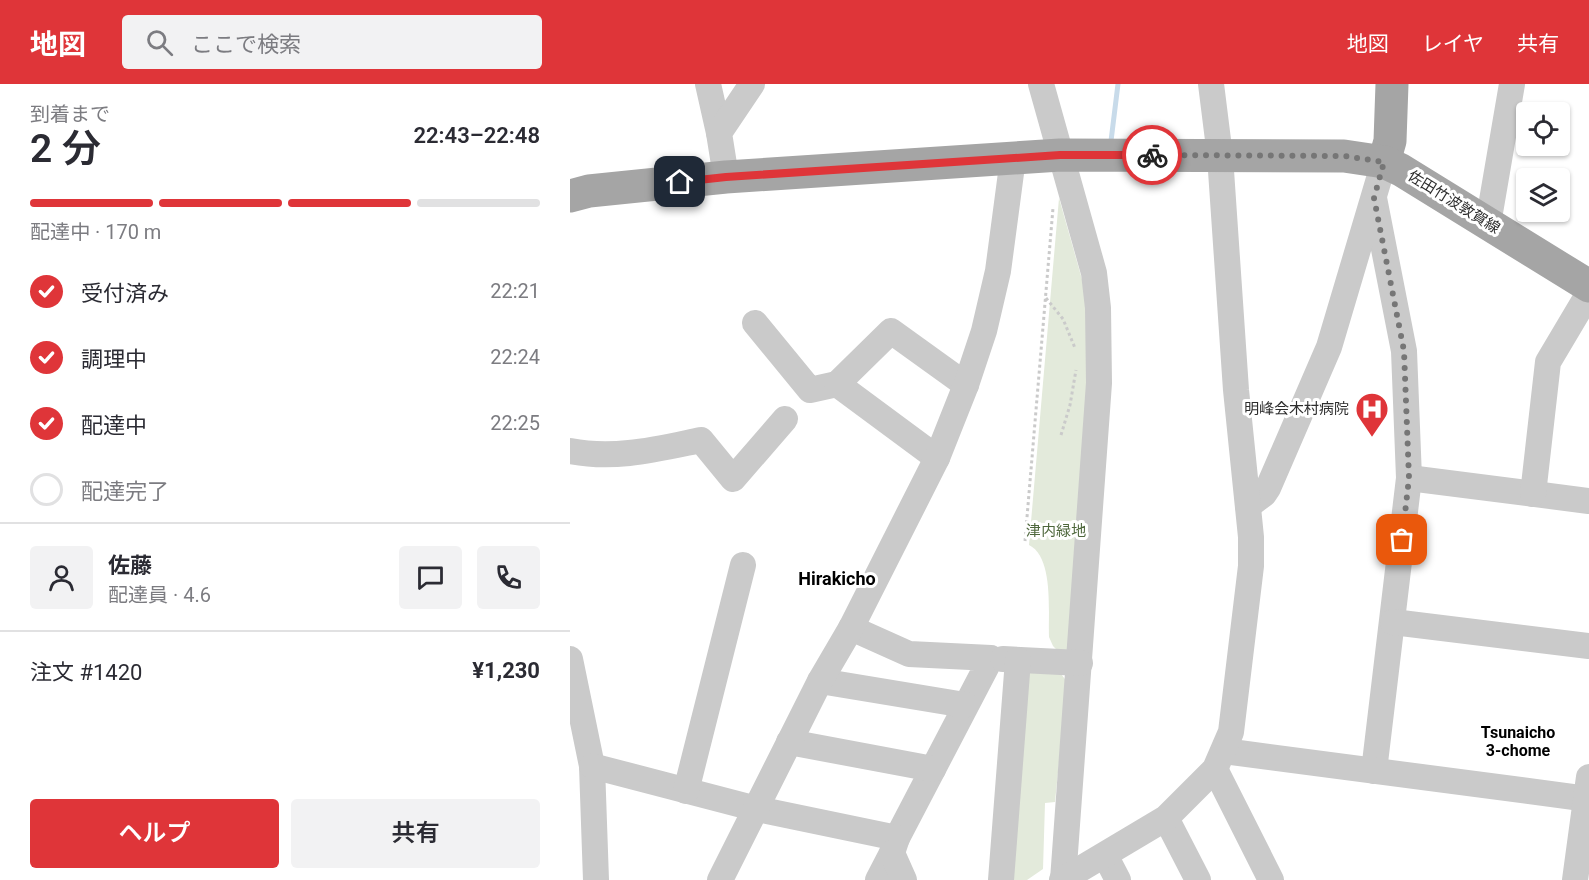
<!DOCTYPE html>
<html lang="ja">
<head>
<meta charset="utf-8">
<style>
  :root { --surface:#fff; --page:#f2f2f3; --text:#2b2b33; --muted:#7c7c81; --line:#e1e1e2; --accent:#df3539 }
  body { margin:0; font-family:Roboto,"Noto Sans JP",sans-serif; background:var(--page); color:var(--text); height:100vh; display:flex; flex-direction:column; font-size:22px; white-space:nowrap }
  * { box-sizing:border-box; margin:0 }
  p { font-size:20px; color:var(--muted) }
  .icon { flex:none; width:33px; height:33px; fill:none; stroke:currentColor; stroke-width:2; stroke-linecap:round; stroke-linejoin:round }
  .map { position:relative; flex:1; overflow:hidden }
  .panel { display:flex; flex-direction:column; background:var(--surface); width:570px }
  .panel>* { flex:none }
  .buttons { position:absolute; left:946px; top:18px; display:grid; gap:12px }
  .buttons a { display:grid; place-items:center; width:54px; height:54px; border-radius:6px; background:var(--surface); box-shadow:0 2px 4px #0004; font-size:30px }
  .pin { position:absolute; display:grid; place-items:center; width:51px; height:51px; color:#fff; margin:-26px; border-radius:12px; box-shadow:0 3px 9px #0006 }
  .courier { position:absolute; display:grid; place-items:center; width:60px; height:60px; margin:-30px; border:4px solid #df3539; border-radius:50%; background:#fff; color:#222; box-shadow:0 2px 8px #0007 }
  .head em { font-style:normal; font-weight:600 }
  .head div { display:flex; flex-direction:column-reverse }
  .head { display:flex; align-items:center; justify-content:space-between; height:102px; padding:0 30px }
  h1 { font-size:39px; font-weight:600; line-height:45px }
  .bar { display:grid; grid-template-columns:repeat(4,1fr); gap:9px 6px; align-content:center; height:72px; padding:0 30px }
  .bar i { height:8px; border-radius:4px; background:var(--line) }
  .bar .active { background:var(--accent) }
  .bar p { grid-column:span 4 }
  .line { display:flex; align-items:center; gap:15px; padding:0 30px; border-top:2px solid var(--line) }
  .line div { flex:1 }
  .round { display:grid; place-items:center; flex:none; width:63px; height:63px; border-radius:6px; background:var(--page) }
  ol { padding:0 30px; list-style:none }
  li { display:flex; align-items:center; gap:18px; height:66px }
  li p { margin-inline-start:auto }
  li .icon { padding:6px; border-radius:50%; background:var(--accent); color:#fff; stroke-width:4 }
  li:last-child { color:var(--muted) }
  li i { width:33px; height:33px; border:3px solid var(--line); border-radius:50% }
  .cta { display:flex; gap:12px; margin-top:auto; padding:12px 30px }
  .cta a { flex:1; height:69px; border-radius:6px; background:var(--accent); color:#fff; font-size:24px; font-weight:600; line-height:69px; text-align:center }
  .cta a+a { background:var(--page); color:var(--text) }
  header { display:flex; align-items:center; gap:36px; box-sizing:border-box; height:84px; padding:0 30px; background:var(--accent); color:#fff }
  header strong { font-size:28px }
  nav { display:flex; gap:33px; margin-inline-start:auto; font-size:21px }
  .search { width:420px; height:54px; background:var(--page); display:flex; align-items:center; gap:15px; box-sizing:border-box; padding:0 21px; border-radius:6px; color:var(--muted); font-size:22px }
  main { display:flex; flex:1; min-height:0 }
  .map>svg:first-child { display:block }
  .green { fill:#e3eadb }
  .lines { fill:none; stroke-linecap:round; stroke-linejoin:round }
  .stream { stroke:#c8dbea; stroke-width:5 }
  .path { stroke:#cacaca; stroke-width:3; stroke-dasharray:3 3; stroke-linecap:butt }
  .minor { stroke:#cacaca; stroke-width:26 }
  .major { stroke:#a5a5a5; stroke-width:33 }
  .done { stroke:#767676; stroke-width:6; stroke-dasharray:0 10.8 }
  .route { stroke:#df3539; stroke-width:8 }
  .labels { text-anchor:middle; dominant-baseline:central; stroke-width:6; stroke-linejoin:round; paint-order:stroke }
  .street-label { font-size:15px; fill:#2d2d2d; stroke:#fff }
  .poi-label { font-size:15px; fill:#2d2d2d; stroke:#fff; text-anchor:end }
  .park-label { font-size:15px; fill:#4e673c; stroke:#fff }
  .neighbourhood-label { font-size:16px; font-weight:bold; fill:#000; stroke:#fff }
  .quarter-label { font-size:18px; font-weight:bold; fill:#000; stroke:#fff }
</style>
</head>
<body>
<header>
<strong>地図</strong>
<div class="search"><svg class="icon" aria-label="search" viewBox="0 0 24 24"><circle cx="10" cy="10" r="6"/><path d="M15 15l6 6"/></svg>ここで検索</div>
<nav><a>地図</a><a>レイヤ</a><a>共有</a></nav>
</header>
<main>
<section class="panel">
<div class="head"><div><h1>2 分</h1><p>到着まで</p></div><em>22:43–22:48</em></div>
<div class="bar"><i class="active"></i><i class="active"></i><i class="active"></i><i></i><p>配達中 · 170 m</p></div>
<ol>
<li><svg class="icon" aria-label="check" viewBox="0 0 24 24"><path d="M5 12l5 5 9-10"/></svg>受付済み<p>22:21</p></li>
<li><svg class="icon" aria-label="check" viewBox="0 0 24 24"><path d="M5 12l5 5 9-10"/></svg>調理中<p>22:24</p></li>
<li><svg class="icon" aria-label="check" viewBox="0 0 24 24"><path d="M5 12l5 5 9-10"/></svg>配達中<p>22:25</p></li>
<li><i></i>配達完了</li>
</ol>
<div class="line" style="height:108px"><a class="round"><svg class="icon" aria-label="person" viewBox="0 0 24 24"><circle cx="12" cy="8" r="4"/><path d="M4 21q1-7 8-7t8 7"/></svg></a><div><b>佐藤</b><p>配達員 · 4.6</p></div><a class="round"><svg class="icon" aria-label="chat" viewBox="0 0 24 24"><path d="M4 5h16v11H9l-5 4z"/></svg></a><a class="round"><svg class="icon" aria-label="phone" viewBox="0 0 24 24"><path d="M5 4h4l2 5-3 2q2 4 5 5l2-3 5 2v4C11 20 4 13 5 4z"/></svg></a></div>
<div class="line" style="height:78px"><div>注文 #1420</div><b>¥1,230</b></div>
<div class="cta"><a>ヘルプ</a><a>共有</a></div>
</section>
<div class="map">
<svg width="1019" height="796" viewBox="0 0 1019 796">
  <rect width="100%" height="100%" fill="#fff"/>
  <g class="green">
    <path d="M489,114L515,206L519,292L503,567L492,571L483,562L479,553C478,529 484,473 459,461Z"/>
    <path d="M461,586L489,587L497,598L485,718L475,719L473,785L457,796H437L451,593Z"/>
  </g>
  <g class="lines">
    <path class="stream" d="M541,57L548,0"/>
    <g class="path">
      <path d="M476,214L493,235L505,264"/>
      <path d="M491,351L500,321L506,286"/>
      <path d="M455,457L483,124"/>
    </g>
    <g class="minor">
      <path d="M138,0L149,49"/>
      <path d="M471,0L524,189L528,224L529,299L493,796"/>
      <path d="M156,93L149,49L182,0"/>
      <path d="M804,114L834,267L839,394L804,687"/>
      <path d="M918,140L942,0"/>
      <path d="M185,239L240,306L267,300"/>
      <path d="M0,367C45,376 87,365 131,356L163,395L215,335"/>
      <path d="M367,374L267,300L321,247L396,301"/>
      <path d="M839,394L1019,417"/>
      <path d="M963,410L978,278L1019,209"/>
      <path d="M678,422L694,410L698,404L759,263L814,78"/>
      <path d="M823,538L1019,562"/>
      <path d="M281,544L339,570L421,574L327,754L322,769L308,796"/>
      <path d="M0,575L22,682L26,796"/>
      <path d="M433,575L510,579"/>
      <path d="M250,597L395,621"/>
      <path d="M219,658L363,685"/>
      <path d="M654,667L1019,715"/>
      <path d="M22,682L187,725L327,754"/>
      <path d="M645,685L701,796"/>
      <path d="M116,707L173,481"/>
      <path d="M596,734L628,796"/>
      <path d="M322,769L334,796"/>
      <path d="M535,771L548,796"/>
      <path d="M150,796L250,597L281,544L367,374L396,301L414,247L428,187L443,74"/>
      <path d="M431,796L448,576"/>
      <path d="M492,796L596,734L645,685L661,648L681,482V453L666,306L650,72L641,0"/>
      <path d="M1005,796L1019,693"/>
    </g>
    <g class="major">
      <path d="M814,78L820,57L822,0"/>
      <path d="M0,112L19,107L156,93L490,71L774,72L814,78L831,86L1019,202"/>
    </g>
  </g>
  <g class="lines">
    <path class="done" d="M582,71L774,72L814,78L804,114L834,267L839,394L832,456"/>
    <path class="route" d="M110,98L156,93L490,71H582"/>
  </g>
  <defs>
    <g id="hospital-pin" transform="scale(1.725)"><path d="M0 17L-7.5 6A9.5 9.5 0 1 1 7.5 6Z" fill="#df3539" stroke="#fff"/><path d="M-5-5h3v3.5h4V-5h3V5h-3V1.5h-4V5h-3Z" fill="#fff"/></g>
  </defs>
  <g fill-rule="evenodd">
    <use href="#hospital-pin" x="802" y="325"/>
  </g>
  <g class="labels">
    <g class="street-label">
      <text transform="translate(884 118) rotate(32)">佐田竹波敦賀線</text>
    </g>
    <g class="poi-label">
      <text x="779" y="325">明峰会木村病院</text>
    </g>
    <g class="park-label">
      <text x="486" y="447">津内緑地</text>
    </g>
    <g class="neighbourhood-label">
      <text x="948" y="648">Tsunaicho<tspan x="948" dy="18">3-chome</tspan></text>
    </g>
    <g class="quarter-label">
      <text x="267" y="494">Hirakicho</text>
    </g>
  </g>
</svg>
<div class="buttons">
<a><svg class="icon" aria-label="locate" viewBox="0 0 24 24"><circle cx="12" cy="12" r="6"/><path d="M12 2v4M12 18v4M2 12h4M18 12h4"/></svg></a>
<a><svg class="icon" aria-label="layers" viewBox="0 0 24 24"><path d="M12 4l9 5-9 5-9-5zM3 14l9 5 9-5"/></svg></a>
</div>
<div class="pin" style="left:832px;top:456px;background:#ea580c"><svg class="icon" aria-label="bag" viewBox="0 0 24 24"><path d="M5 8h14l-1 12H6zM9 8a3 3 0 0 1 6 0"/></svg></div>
<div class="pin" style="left:110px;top:98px;background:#1f2937"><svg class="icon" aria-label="home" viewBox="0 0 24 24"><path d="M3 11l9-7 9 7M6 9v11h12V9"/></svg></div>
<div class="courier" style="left:582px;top:71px"><svg class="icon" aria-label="bike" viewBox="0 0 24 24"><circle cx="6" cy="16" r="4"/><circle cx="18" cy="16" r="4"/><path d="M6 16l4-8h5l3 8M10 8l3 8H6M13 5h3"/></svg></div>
</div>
</main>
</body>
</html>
